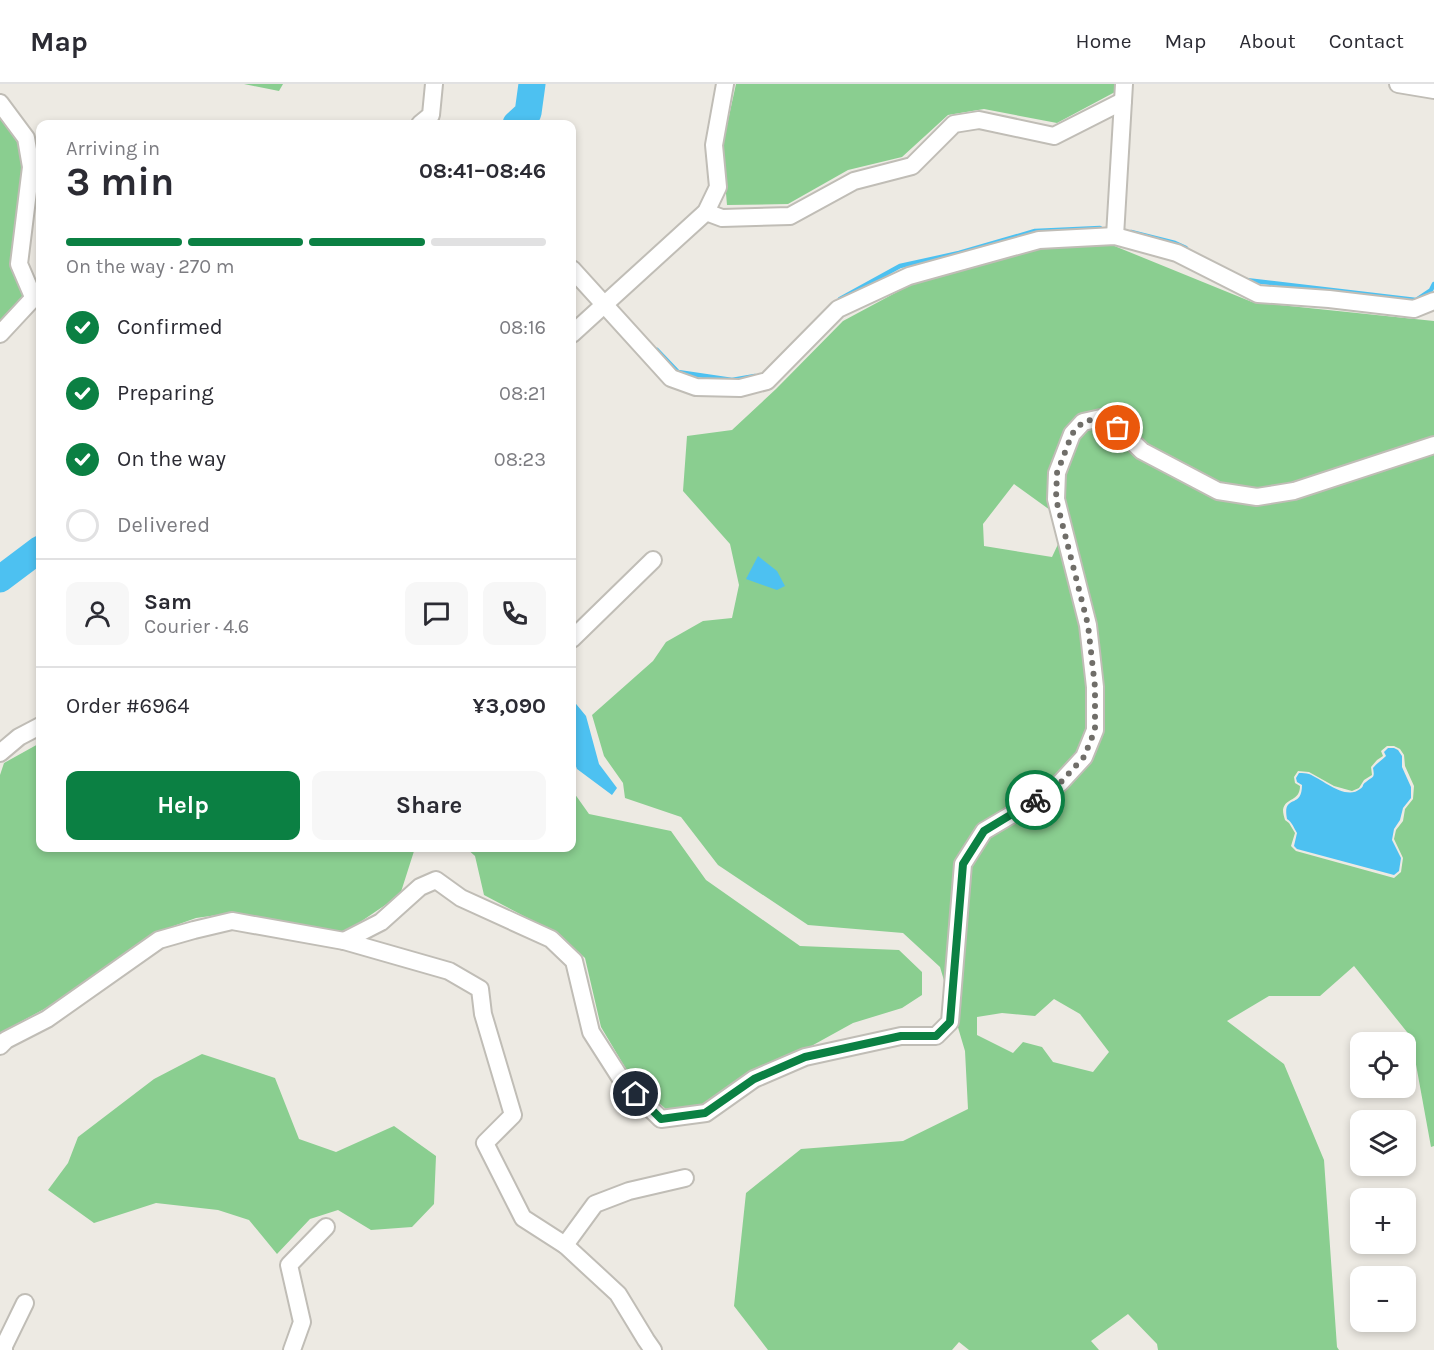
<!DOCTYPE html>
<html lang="en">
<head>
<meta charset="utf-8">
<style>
  :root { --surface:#fff; --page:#f7f7f7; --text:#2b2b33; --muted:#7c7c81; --line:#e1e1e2; --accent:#0b8043 }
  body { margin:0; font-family:Karla,sans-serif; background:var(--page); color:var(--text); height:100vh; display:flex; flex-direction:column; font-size:22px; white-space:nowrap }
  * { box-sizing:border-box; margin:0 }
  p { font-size:20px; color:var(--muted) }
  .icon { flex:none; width:33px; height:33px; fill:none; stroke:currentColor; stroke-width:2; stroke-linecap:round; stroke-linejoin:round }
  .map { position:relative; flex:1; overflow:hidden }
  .details { position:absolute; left:36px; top:36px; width:540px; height:732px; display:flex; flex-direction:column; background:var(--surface); border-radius:12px; box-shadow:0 3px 9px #0003 }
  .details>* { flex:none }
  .buttons { position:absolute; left:1350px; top:948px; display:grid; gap:12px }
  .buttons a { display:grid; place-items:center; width:66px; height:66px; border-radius:12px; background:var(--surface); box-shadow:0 3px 9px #0003; font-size:30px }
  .pin { position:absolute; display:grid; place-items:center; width:51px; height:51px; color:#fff; margin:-26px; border:3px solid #fff; border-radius:50%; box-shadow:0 2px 6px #0007 }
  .courier { position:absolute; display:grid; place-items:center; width:60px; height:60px; margin:-30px; border:4px solid #0b8043; border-radius:50%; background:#fff; color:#222; box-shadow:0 2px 8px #0007 }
  .headline em { font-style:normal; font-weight:700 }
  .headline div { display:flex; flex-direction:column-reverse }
  .headline { display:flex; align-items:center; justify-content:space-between; height:102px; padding:0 30px }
  h1 { font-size:39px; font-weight:700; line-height:45px }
  .bar { display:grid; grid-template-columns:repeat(4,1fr); gap:9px 6px; align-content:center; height:72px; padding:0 30px }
  .bar i { height:8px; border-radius:4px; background:var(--line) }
  .bar .on { background:var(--accent) }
  .bar p { grid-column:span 4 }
  .line { display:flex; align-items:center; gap:15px; padding:0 30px; border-top:2px solid var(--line) }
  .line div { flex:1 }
  .round { display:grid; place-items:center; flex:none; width:63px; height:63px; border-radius:12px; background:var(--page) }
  ol { padding:0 30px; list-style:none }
  li { display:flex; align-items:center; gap:18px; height:66px }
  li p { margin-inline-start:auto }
  li .icon { padding:6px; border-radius:50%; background:var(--accent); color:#fff; stroke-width:4 }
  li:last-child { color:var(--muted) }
  li i { width:33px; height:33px; border:3px solid var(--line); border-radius:50% }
  .action { display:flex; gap:12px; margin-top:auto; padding:12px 30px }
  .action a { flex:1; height:69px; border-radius:12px; background:var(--accent); color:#fff; font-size:24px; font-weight:700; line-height:69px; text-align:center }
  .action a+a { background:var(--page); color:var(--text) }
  header { display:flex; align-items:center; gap:36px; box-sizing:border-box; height:84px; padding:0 30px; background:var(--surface); border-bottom:2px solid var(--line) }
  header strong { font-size:28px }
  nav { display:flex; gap:33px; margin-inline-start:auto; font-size:21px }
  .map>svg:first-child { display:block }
  .green { fill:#8ace90; fill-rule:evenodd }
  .water { fill:#4dc1f1 }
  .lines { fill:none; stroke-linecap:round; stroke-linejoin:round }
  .stream { stroke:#4dc1f1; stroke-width:4.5 }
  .river { stroke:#4dc1f1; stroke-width:27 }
  .street-casing { stroke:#c0bdb6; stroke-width:20 }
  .street { stroke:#fff; stroke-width:16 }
  .done { stroke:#706e69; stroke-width:6; stroke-dasharray:0 10.8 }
  .route { stroke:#0b8043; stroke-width:8 }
</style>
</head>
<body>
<header>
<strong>Map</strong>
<nav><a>Home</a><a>Map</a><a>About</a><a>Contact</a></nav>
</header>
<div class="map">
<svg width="1434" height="1266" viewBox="0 0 1434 1266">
  <rect width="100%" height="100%" fill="#edeae3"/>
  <g class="green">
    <path d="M244,0H283L279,7Z"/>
    <path d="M736,0H1115V8L1057,39L984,25L948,31L902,73L848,86L788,120L727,121L722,64Z"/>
    <path d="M0,33L19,61L22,84L10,183L24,213L0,238Z"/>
    <path d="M1112,161L1252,218L1434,237V1062L1431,1063L1411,953L1354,882L1320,912H1269L1227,937L1284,980L1324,1076L1337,1263L1339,1266H1158L1157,1260L1128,1230L1091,1257L1099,1266H969L959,1258L952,1266H768L734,1222L746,1109L801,1065L903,1057L968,1025L965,967L940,883L903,849L808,841L718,781L681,733L625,714L623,699L604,672L592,631L653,577L666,558L703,537L732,534L739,501L730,460L683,407L687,352L732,346L776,305L843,237L910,201L1039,165ZM1014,400L1068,439L1052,473L984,462L983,440ZM1387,662H1394L1400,665L1404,671L1405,682L1414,702L1413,715L1405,725L1403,737L1396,746L1394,755L1403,774L1401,788L1394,794L1296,767L1291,762L1295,749L1289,739L1285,736C1284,733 1283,729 1283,726C1285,713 1300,718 1300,702L1295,699L1294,693L1298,687L1309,688L1334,702L1352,707L1359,704L1364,696L1372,691L1371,683L1377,676L1383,672L1381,667ZM1054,915L1080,930L1109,968L1093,988L1053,978L1042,963L1023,958L1013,969L977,951V933L1002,929L1035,932Z"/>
    <path d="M40,659V764H415L400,811L344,849L232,829L196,834L154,849L48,923L0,949V691L4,679Z"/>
    <path d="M572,706L589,730L671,747L706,796L800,862L899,866L922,888V911L902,924L853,939L703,1022L668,1027L632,995L601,943L585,874L558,850L484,811L475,772L466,764H572Z"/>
    <path d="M202,970L275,994L299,1055L336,1068L394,1042L436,1072L434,1120L412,1143L371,1146L338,1126L310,1135L277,1170L249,1136L218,1126L156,1119L94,1139L48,1106L68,1079L78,1053L154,995Z"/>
  </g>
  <g class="water">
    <path d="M758,472L777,487L785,502L777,506L746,495Z"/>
    <path d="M572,615L586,632L599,680L617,704L612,711L577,685L572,672Z"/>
    <path d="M1388,664H1394L1398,666L1402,672V683L1411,703V714L1403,724L1400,736L1394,745L1392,756L1401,774L1399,787L1394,791L1297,765L1294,762L1297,749C1294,744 1292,738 1287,735C1282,709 1302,726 1302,701L1297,698L1296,694L1299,689C1303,689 1306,689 1309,690C1322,695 1346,717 1360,705C1365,702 1361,701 1366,698C1373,692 1375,695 1373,684C1377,679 1382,676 1386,672L1384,668Z"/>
  </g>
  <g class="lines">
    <g class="stream">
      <path d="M1131,148L1175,159L1186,164"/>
      <path d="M1246,196L1416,216L1431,206L1434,200"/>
      <path d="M840,215L900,182L959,169L1035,147L1100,144"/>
      <path d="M657,266L678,288L732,296L755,292"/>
    </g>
    <g class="river">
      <path d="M516,40L528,29L532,0"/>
      <path d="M0,495L40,465"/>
    </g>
    <g class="street-casing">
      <g id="street">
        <path d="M1398,0L1434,6"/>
        <path d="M0,19L26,54L31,83L19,180L34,215"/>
        <path d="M420,40L431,31L434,0"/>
        <path d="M706,128L722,134L790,132L854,97L912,82L954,40L979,36L1054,52L1123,17"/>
        <path d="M1115,152L1124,0"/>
        <path d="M572,185L671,294L696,303L740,304L767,297L838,225L909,192L1039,156L1115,152L1177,169L1258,210L1329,215L1414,225L1434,217"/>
        <path d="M0,250L40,207"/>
        <path d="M572,250L706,128L718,103L714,61L725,0"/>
        <path d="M572,555L653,476"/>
        <path d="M0,669L19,653L40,642"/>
        <path d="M344,857L381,838L420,803L436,796L461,814L551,855L574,877L591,948L623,998L661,1035L706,1029L754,995L805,973L901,952H936L950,938L963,780L984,747L1018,727L1060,699L1084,673L1095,646V603L1088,541L1056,415L1057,389L1072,350L1083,338L1101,334L1118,344L1142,367L1218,407L1257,413L1294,407L1434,361"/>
        <path d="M0,962L6,956L47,935L159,856L194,846L232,837L344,857L449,887L480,905L483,930L513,1031L485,1059L523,1134L565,1161L618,1210L646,1256L653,1266"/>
        <path d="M565,1161L595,1120L629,1107L685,1094"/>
        <path d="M4,1266V1262L25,1219"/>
        <path d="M292,1266L302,1238L289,1181L326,1143"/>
      </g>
    </g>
    <use href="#street" class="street"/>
  </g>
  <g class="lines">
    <path class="done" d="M1035,716L1060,699L1084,673L1095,646V603L1088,541L1056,415L1057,389L1072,350L1083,338L1101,333L1118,344"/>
    <path class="route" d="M636,1010L661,1035L705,1029L754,995L805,973L901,952H936L950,938L963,780L984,747L1035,716"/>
  </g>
</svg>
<div class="buttons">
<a><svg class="icon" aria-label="locate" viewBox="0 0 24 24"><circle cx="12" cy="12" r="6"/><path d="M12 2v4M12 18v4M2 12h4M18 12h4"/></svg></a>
<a><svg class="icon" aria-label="layers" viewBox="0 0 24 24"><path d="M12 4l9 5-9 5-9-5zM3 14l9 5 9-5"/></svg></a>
<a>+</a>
<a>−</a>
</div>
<div class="pin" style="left:1118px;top:344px;background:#ea580c"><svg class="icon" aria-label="bag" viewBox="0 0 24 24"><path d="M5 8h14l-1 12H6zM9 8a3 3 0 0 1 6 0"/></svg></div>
<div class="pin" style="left:636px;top:1010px;background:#1f2937"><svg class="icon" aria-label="home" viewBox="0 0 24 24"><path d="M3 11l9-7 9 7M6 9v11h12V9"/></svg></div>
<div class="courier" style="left:1035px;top:716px"><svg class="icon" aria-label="bike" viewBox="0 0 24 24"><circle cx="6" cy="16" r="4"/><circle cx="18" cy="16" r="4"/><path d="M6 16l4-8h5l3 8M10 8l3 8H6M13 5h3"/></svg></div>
<section class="details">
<div class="headline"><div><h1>3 min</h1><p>Arriving in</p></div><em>08:41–08:46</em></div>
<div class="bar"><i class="on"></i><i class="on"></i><i class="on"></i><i></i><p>On the way · 270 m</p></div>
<ol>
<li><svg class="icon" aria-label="check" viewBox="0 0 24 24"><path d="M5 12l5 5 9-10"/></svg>Confirmed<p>08:16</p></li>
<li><svg class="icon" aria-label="check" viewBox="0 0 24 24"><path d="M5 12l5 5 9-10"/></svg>Preparing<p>08:21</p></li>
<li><svg class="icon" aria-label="check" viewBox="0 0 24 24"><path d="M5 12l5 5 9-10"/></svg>On the way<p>08:23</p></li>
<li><i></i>Delivered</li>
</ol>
<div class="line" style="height:108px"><a class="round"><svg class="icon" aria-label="person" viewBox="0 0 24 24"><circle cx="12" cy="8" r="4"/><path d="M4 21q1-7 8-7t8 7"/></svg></a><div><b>Sam</b><p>Courier · 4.6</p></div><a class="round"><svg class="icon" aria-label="chat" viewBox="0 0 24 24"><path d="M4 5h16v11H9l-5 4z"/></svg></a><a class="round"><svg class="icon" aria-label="phone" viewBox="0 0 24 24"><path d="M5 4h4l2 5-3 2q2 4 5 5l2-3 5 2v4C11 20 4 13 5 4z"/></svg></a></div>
<div class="line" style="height:78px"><div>Order #6964</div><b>¥3,090</b></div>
<div class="action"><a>Help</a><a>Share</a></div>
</section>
</div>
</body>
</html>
